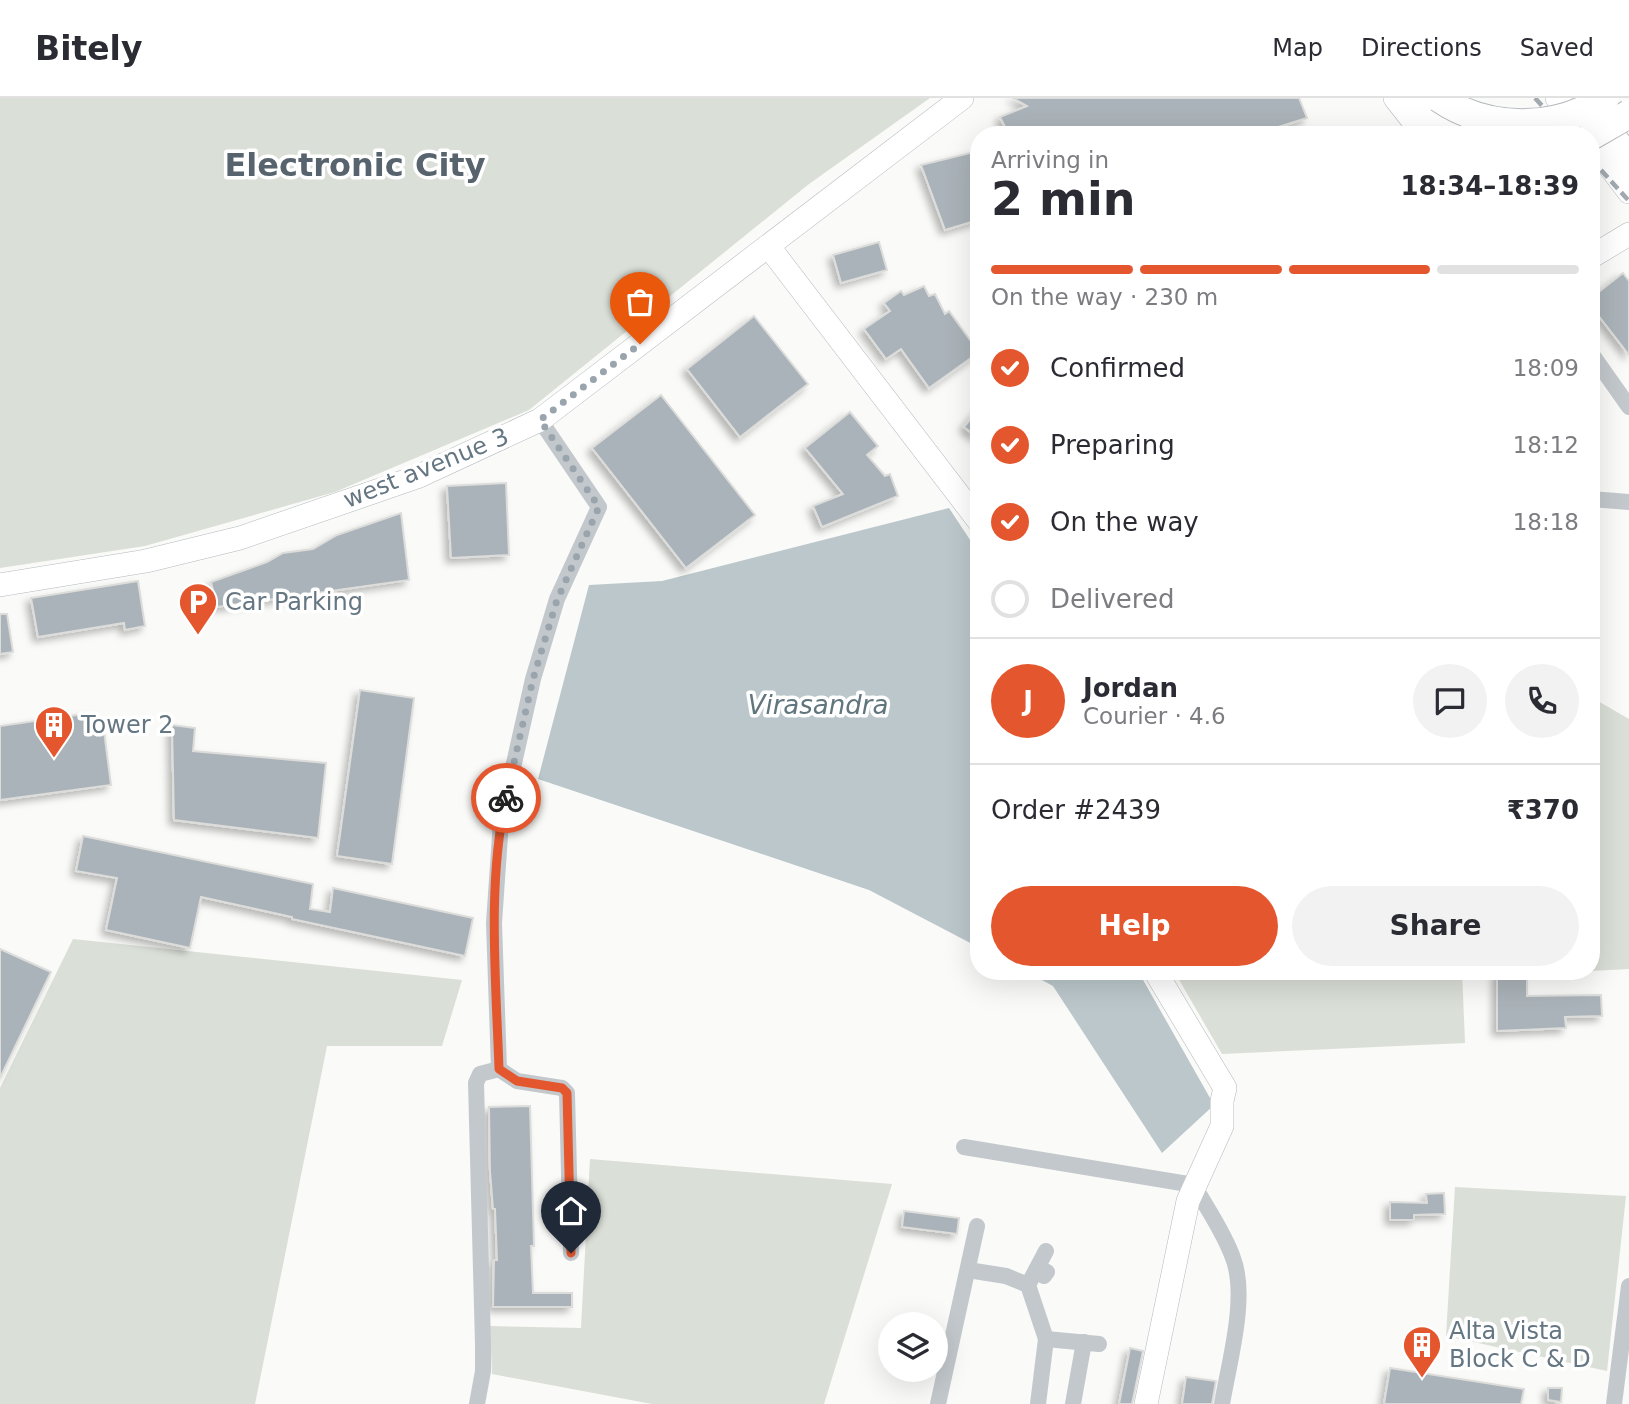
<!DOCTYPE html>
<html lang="en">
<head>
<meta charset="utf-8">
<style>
  :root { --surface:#fff; --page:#f2f2f3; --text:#2b2b33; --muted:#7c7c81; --line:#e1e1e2; --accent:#e4572e }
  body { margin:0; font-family:"DejaVu Sans",sans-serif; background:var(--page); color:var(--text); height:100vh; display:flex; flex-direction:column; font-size:26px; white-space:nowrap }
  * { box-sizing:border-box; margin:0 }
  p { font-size:23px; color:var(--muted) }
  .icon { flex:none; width:38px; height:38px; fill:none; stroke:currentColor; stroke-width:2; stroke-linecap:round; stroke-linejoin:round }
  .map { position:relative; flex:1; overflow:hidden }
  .drawer { position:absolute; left:970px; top:28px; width:630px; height:854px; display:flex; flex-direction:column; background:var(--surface); border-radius:28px; box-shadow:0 7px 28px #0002 }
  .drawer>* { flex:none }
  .fabs { position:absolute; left:878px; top:1214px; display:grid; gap:14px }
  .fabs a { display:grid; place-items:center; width:70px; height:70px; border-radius:50%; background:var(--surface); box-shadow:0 7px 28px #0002; font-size:35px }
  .pin { position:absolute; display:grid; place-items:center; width:60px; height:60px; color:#fff; margin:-72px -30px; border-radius:50% 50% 50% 0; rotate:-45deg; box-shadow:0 0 7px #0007 }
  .pin .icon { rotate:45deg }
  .courier { position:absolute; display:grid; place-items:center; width:70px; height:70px; margin:-35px; border:5px solid #e4572e; border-radius:50%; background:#fff; color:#222; box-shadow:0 2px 9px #0007 }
  .summary em { font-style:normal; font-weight:800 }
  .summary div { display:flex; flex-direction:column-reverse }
  .summary { display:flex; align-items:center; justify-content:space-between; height:119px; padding:0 21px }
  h1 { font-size:46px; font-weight:800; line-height:52px }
  .bar { display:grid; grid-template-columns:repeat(4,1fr); gap:10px 7px; align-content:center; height:84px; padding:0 21px }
  .bar i { height:9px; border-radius:5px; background:var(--line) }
  .bar .active { background:var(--accent) }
  .bar p { grid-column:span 4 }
  .line { display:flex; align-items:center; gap:18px; padding:0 21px; border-top:2px solid var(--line) }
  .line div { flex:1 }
  .round { display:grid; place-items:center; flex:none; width:74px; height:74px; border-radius:37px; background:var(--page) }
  ol { padding:0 21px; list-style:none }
  li { display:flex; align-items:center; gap:21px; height:77px }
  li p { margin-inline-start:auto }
  li .icon { padding:7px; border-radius:50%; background:var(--accent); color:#fff; stroke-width:4 }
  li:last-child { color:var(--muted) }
  li i { width:38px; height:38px; border:4px solid var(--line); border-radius:50% }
  .cta { display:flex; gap:14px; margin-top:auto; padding:14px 21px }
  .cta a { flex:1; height:80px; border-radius:42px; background:var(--accent); color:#fff; font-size:28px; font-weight:800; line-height:80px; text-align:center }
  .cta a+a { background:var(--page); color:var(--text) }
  header { display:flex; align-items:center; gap:42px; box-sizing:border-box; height:98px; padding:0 35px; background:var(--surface); border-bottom:2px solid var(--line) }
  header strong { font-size:33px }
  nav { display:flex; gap:38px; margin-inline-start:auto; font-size:24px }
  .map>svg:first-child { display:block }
  .green { fill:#dadfd7 }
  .water { fill:#bbc7cb }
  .building { fill:#aab3b9; stroke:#dcdcda; stroke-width:2; filter:url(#shadow) }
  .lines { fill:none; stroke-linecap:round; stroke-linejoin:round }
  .secondary-casing { stroke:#b3babf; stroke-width:24 }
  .highway-casing { stroke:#b4b9bd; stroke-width:30 }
  .street { stroke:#c3c8cc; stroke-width:16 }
  .secondary { stroke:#fff; stroke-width:23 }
  .highway { stroke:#fff; stroke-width:28 }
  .rail { stroke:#a2aab0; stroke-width:4.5; stroke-dasharray:10 5; stroke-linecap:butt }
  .highway-bridge-casing { stroke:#b4b9bd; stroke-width:30; stroke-linecap:butt }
  .highway-bridge { stroke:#fff; stroke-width:28 }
  .done { stroke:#99a4ac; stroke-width:7; stroke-dasharray:0 12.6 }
  .route { stroke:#e4572e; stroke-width:9 }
  .labels { text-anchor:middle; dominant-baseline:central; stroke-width:7; stroke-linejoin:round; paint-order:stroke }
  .street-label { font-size:24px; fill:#657683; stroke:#fff }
  .poi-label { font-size:24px; fill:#657683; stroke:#fff; text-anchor:start }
  .water-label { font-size:26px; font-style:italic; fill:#60757c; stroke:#fff }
  .district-label { font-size:32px; font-weight:bold; fill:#57646e; stroke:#fff }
</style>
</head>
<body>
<header>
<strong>Bitely</strong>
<nav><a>Map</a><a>Directions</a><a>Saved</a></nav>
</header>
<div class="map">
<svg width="1629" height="1306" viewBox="0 0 1629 1306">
  <defs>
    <filter id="shadow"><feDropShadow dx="-4.5" dy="4.5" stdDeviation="3.5" flood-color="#0004"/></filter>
  </defs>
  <rect width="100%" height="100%" fill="#fafaf8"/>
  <g class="green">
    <path d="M0,0H930L809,86L529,312L335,394L145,448L0,470Z"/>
    <path d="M1591,599L1629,621V871L1591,873Z"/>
    <path d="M73,841L462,882L442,948H327L255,1306H0V990Z"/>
    <path d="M1174,873H1462L1465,945L1222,956Z"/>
    <path d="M590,1061L892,1086L824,1306H652L492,1276L490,1228L581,1230Z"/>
    <path d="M1455,1089L1626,1098L1607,1273L1446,1238Z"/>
  </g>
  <g class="water">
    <path d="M949,410L978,454V849L869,792L538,681L589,487L662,483Z"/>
    <path d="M1025,873H1138L1214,1007L1162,1055L1053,888Z"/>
  </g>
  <g class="building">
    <path d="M1013,0H1299L1307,20L1253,37H1009L1000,19L1027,8Z"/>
    <path d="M978,53V122L945,132L921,67Z"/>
    <path d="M879,144L887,172L841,185L833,157Z"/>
    <path d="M1623,175L1629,183V257L1591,208V200Z"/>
    <path d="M924,188L929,198L935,196L945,216L949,213L978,253V255L929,290L901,251L886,261L864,231L890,213L884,205L901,193L904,197Z"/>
    <path d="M754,218L808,286L740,339L687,271Z"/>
    <path d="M661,297L755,417L686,470L592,350Z"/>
    <path d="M978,312V340L964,329Z"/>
    <path d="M850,314L878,348L867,357L885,378L890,376L898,398L822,429L813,408L843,396L805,350Z"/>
    <path d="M506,385L509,457L451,460L447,388Z"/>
    <path d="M401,415L409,482L217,509L211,484L267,464L283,455L313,451L337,437Z"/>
    <path d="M138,483L145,528L125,532L124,525L38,539L31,500Z"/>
    <path d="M0,516H7L13,554L0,556Z"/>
    <path d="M360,592L414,600L392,766L337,758Z"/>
    <path d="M91,615L94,635L104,633L111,687L0,702V628Z"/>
    <path d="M172,627L195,630L193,653L326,665L318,740L174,722Z"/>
    <path d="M83,738L313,786L310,811L330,814L333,790L473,820L465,858L292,821V819L201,799L190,850L106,832L117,780L76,773Z"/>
    <path d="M0,851L51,874L0,980Z"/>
    <path d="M1497,873H1527V898L1601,897L1602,918L1565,919L1566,930L1497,933Z"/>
    <path d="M530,1008L534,1148H531L533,1195H572V1209H493L494,1162H497L495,1111H493L490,1073L489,1009Z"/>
    <path d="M1444,1095L1445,1116L1414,1117V1122H1390V1104L1427,1105L1426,1096Z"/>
    <path d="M904,1113L959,1120L957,1136L902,1129Z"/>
    <path d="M1130,1250L1143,1253L1132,1306H1119Z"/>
    <path d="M1390,1270L1524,1291L1521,1306H1384Z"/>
    <path d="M1186,1279L1216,1283L1212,1306H1182Z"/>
    <path d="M1548,1290H1562L1561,1304L1548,1302Z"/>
  </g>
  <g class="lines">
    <g class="secondary-casing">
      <g id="secondary">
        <path d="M1395,0L1424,37"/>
        <path d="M1557,0L1579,29"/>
        <path d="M1591,44L1629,94"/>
        <path d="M769,149L978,422"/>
        <path d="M1591,159L1629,136"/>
        <path d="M0,487L146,463L240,440L417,379L540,322L962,0"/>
        <path d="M1146,1306L1188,1103L1222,1028V1003L1225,990L1155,873"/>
      </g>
    </g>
    <g class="highway-casing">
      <g id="highway">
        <path d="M1418,0L1449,26L1472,37"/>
        <path d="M1591,11L1629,62"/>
      </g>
    </g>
    <g class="street">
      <path d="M1591,255L1629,309"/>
      <path d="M1591,401L1629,404"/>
      <path d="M499,971L494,825L501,723L533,581L557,501L599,409L540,322"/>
      <path d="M499,971L517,983L562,990L567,995L571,1155"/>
      <path d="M964,1049L1194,1087C1207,1111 1224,1134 1233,1160C1248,1199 1229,1264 1222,1306"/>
      <path d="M968,1172L1006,1178L1028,1187L1046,1241L1038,1306"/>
      <path d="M1042,1172L1047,1174L1044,1178L1041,1176Z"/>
      <path d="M1028,1187L1046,1153"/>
      <path d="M1046,1241L1099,1246"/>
      <path d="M477,1306L483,1273V1246L476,985L480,976L499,971"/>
      <path d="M938,1306L977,1128"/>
      <path d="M1073,1306L1084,1244"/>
      <path d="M1614,1306L1629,1188"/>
    </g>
    <use href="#secondary" class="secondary"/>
    <use href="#highway" class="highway"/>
    <g class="rail">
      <path d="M1535,0L1569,37"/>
      <path d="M1591,61L1629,103"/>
    </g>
    <g class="highway-bridge-casing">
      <g id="highway-bridge">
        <path d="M1439,0C1487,33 1556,34 1605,0"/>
        <path d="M1591,38L1629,16"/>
      </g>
    </g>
    <use href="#highway-bridge" class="highway-bridge"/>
  </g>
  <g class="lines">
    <path class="done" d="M506,700L533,581L557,502L599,409L540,322L640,246"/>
    <path class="route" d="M506,700C487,786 496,882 499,971L517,983L562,990L567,995L571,1155"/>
  </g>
  <defs>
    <g id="parking-pin" transform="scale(2.0125)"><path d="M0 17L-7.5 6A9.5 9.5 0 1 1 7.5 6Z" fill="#e4572e" stroke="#fff"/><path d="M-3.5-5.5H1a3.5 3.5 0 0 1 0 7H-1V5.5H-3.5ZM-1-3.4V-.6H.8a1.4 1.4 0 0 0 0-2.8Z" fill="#fff"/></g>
    <g id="building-pin" transform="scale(2.0125)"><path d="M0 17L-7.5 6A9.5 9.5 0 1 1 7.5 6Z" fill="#e4572e" stroke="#fff"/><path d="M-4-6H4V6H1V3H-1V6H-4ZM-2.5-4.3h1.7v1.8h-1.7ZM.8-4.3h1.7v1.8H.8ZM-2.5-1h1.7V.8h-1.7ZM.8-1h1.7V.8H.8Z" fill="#fff"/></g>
  </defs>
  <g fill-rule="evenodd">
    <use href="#parking-pin" x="198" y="504"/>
    <use href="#building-pin" x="54" y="627"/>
    <use href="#building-pin" x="1422" y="1247"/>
  </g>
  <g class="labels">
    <g class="street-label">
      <text transform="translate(426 370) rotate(-22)">west avenue 3</text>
    </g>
    <g class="poi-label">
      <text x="225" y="504">Car Parking</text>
      <text x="81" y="627">Tower 2</text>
      <text x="1449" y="1233">Alta Vista<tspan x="1449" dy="28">Block C &amp; D</tspan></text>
    </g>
    <g class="water-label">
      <text x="818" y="607">Virasandra</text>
    </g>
    <g class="district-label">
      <text x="355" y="67">Electronic City</text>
    </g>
  </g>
</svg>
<div class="fabs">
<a><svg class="icon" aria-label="layers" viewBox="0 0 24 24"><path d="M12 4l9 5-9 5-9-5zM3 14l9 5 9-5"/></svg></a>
</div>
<div class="pin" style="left:640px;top:246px;background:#ea580c"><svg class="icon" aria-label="bag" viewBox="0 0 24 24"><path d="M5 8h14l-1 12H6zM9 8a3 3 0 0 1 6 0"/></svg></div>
<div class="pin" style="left:571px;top:1155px;background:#1f2937"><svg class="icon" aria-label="home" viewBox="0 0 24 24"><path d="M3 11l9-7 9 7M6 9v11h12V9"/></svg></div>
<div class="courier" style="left:506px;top:700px"><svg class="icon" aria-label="bike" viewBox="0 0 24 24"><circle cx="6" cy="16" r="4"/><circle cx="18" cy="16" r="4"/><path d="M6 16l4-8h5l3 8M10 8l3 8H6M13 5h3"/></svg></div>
<section class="drawer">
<div class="summary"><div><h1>2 min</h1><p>Arriving in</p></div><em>18:34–18:39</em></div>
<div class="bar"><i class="active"></i><i class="active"></i><i class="active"></i><i></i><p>On the way · 230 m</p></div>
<ol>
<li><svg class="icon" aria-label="check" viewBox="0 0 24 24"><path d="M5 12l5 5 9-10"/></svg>Confirmed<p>18:09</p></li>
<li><svg class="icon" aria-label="check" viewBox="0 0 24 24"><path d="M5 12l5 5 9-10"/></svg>Preparing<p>18:12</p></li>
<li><svg class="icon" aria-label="check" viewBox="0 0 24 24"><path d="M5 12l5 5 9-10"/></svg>On the way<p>18:18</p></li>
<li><i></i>Delivered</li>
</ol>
<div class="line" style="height:126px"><b class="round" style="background:var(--accent);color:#fff">J</b><div><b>Jordan</b><p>Courier · 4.6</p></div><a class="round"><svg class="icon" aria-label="chat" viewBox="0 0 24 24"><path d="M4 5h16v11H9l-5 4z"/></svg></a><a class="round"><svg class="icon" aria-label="phone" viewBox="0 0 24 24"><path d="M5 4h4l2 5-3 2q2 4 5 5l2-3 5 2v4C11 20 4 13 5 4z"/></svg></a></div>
<div class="line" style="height:91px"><div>Order #2439</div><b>₹370</b></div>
<div class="cta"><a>Help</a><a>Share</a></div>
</section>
</div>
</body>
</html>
